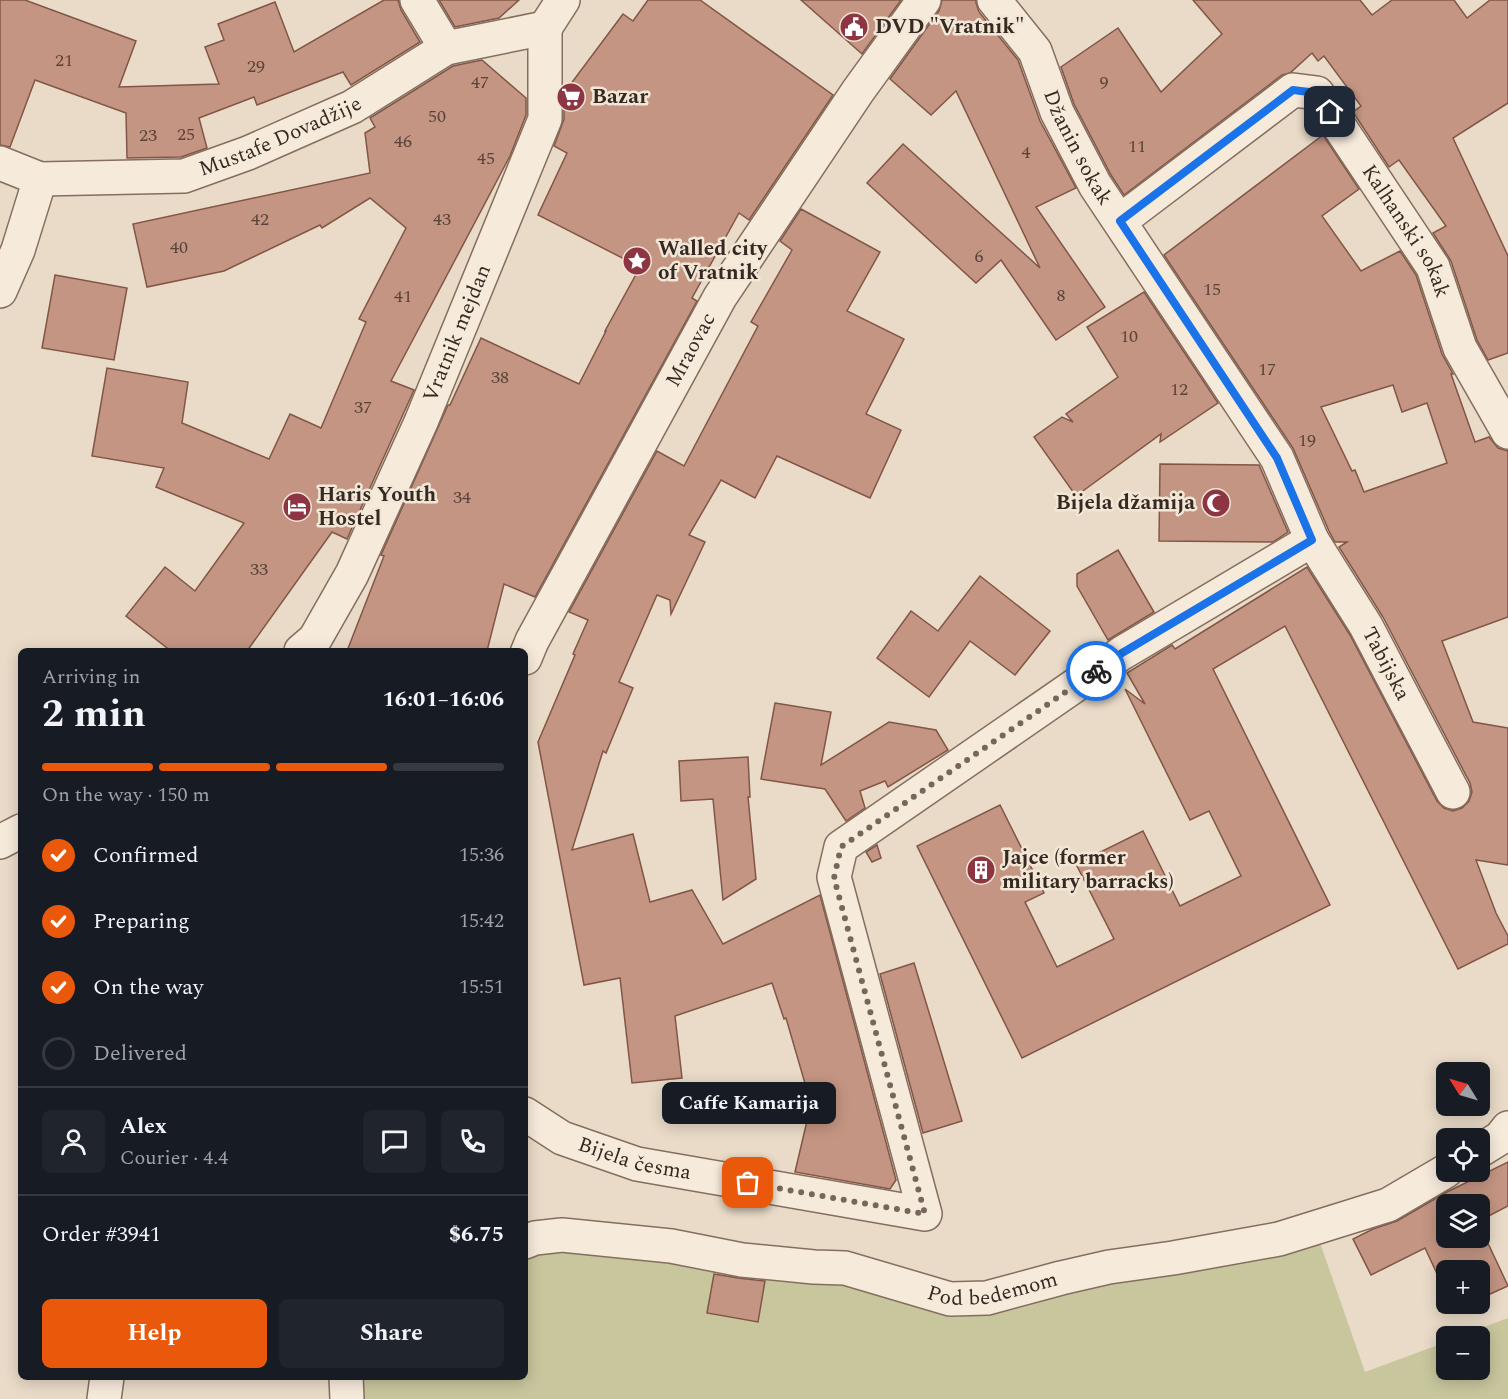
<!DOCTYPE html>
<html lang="en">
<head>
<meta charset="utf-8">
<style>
  :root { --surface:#171b24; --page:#20242c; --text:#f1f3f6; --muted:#9ea1a6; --line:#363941; --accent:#ea580c }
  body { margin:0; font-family:Spectral,serif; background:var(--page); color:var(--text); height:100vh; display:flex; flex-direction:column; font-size:22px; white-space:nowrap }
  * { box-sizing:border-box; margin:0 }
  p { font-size:20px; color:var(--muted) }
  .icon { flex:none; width:33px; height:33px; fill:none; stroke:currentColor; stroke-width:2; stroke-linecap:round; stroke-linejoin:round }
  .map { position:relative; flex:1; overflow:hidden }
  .panel { position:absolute; left:18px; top:648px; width:510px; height:732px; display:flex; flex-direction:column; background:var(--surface); border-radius:9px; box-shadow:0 3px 15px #0003 }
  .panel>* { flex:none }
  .needle { width:39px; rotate:307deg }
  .tools { position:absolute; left:1436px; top:1062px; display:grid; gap:12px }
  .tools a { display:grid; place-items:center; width:54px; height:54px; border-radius:9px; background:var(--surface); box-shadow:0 3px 15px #0003; font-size:30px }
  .pin { position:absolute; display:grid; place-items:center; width:51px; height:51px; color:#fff; margin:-26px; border-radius:12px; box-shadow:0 3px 9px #0006 }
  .courier { position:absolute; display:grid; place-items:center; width:60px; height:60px; margin:-30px; border:4px solid #1a73e8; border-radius:50%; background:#fff; color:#222; box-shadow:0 2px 8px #0007 }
  .bubble { position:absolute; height:42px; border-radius:9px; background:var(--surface); box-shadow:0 3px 15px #0003; font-size:20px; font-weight:700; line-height:42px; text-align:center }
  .headline em { font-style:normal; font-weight:700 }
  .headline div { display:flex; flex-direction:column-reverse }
  .headline { display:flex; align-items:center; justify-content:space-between; height:102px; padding:0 24px }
  h1 { font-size:39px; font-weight:700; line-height:45px }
  .bar { display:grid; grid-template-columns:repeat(4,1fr); gap:9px 6px; align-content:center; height:72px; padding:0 24px }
  .bar i { height:8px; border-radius:4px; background:var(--line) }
  .bar .selected { background:var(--accent) }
  .bar p { grid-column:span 4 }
  .line { display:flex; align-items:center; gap:15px; padding:0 24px; border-top:2px solid var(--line) }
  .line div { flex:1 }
  .round { display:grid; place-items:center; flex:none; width:63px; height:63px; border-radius:9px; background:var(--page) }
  ol { padding:0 24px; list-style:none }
  li { display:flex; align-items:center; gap:18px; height:66px }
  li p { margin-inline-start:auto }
  li .icon { padding:6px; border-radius:50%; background:var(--accent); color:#fff; stroke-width:4 }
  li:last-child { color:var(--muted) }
  li i { width:33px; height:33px; border:3px solid var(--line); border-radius:50% }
  .cta { display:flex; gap:12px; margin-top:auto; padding:12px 24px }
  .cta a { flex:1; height:69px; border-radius:9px; background:var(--accent); color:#fff; font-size:24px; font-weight:700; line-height:69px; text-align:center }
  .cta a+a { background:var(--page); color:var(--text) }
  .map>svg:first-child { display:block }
  .green { fill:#c7c69d }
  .building { fill:#c49582; stroke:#815647; stroke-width:1.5; fill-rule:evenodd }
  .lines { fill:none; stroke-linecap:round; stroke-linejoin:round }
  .minor-casing { stroke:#846e5f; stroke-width:36 }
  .tertiary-casing { stroke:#846e5f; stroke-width:36 }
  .minor { stroke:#f6eadb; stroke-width:33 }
  .tertiary { stroke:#f6eadb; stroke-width:33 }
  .done { stroke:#75675b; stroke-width:6; stroke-dasharray:0 10.8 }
  .route { stroke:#1a73e8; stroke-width:8 }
  .labels { text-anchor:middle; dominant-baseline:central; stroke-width:5; stroke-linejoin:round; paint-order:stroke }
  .number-label { font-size:18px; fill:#5a4439 }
  .poi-label { font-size:21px; font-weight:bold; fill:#362921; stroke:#f2e7d7; text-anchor:start }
  .street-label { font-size:21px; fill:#362921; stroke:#f2e7d7 }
</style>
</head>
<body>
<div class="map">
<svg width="1508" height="1399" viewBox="0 0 1508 1399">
  <rect width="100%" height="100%" fill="#eadbc8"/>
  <path class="green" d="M1318,1237L1365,1372L1446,1342V1370H1479V1336H1460L1508,1318V1399H354L353,1377H525V1253L556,1245L716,1263L707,1313L757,1322L767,1270L840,1280L950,1313Z"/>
  <g class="building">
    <path d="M0,0H25L136,41L119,87L219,84L205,47L224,40L218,24L275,2L294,52L384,0H398L401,10L420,42L351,85L343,72L257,105L254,97L199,118L207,148L181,157L127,158L126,113L35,80L10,147L0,145Z"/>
    <path d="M439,0H519L499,18L455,27Z"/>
    <path d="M648,0H700L833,95L749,220L739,213L692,298L697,301L535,597L504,584L487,651H347L384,556L381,555L448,405H450L481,338L579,384L606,331H605L640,267L538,215L567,153L554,146L564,119V93L623,14L633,21Z"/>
    <path d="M801,0H901L862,54Z"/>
    <path d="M942,0H976V3L979,12L1018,60L1040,121L1076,188L1036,207L1105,307L1056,340L1001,260L976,283L867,183L903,144L1040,268L956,91L931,115L890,79L939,11Z"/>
    <path d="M1193,0H1360L1372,15L1392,0H1454L1467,18L1490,0H1508V103L1453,138L1508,256V353L1488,360L1477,340L1451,261L1433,233L1446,226L1399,160L1389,167L1353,112L1361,106L1324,56L1318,61L1312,53L1290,73L1282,75L1124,195L1111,175L1074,104L1061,67L1118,28L1161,92L1222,34Z"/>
    <path d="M482,60L526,98V115L510,156L391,381L414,390L347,539L332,532L247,651H171L126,616L165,567L195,591L244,523L156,487L164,468L92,456L107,368L188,382L182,423L269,459L290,414L321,428L366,322L359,319L406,228L370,198L322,228L320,225L224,271L147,287L133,224L370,173L365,133L375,127L370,118L453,66Z"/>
    <path d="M1323,135L1359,189L1322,216L1361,271L1400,251L1416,275L1442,354L1453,374H1451L1475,442L1489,437L1498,448L1508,451V617L1442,641L1473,722L1508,728V865L1476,860L1496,913L1508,936V944L1458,969L1285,626L1213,669L1330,905L1022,1058L917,846L1000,805L1044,893L1025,902L1057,967L1114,939L1076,864L1143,831L1180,906L1241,876L1209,811L1190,820L1125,689L1145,704L1127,673L1172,645L1175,649L1307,567L1350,635L1437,801L1444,808L1453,811L1462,808L1469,801L1472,792L1470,783L1383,617L1339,547L1347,542H1335L1329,531L1293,448L1164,255ZM1393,385L1402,412L1427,403L1447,463L1364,492L1355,470L1352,471L1321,407Z"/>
    <path d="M801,209L880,252L847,311L904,339L866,414L901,430L870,498L777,456L755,498L721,480L689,535L705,542L671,614L670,600L657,595L619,682L633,688L606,753L603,751L572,850L633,834L650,902L692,890L723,944L820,895L896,1180L890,1189L795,1172L811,1104L786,1018L784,1019L772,983L675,1016L682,1078L632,1083L620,978L584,985L538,742L575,655L573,654L588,620L569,612L657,451L684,466L758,326L751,322L792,250L780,241Z"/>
    <path d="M55,275L127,288L114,360L42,348Z"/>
    <path d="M1144,292L1218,403L1160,442L1161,434L1076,496L1034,437L1062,417L1073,422L1066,414L1118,377L1087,327Z"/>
    <path d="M1160,464L1259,465L1288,532L1273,542L1159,541Z"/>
    <path d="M1118,550L1154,612L1108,640L1077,586V574Z"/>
    <path d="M980,576L1050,631L1015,675L970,641L929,697L877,658L911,611L938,631Z"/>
    <path d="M775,703L831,712L821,765L889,722L936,730L948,750L888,787L885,781L860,791L865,808L846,821L825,789L761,779Z"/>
    <path d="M748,757L750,797H748L756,879L723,900L713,799L681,801L679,761Z"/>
    <path d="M877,845L881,858L872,862L866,852Z"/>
    <path d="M914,963L962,1121L923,1133L880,974Z"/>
    <path d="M1508,1162V1206L1479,1221V1204H1446V1238H1479V1224L1508,1286L1479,1299V1270H1446V1293L1425,1248L1371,1275L1353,1239L1373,1229L1397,1221L1445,1193Z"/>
    <path d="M714,1274L738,1278L765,1281L758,1322L707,1313Z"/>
    <path d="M1451,1304H1470L1455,1311Z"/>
  </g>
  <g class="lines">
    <g class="minor-casing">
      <g id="minor">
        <path d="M417,0L446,48"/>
        <path id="s1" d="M994,0L1035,51L1057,112L1095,185L1277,458L1312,540L1366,626L1453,792"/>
        <path id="s2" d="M1120,221L1293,90L1317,93L1433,267L1460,348L1508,432"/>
        <path d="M0,291L18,250L40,179"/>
        <path id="s3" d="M301,651L315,639L352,574L421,422L545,119V28"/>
        <path id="s4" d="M525,658L532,641L720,297L858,91L924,0"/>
        <path d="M0,842L21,831"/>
        <path id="s5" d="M525,1114L562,1138L637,1164L925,1214L834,877L841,847L1122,653L1312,540"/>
        <path d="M1479,1151L1500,1138L1508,1128"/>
        <path id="s6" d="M525,1242L535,1238L562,1235L671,1246L742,1260L814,1267L845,1268L950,1299L987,1298L1061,1278L1109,1267L1173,1258L1279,1239L1388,1205L1446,1171"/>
        <path d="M346,1377L347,1399"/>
        <path d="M104,1399L107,1377"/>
      </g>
    </g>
    <g class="tertiary-casing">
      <g id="tertiary">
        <path id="s7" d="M0,163L40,179L184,176L248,153L352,107L446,48L545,28L563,0"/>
      </g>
    </g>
    <use href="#minor" class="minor"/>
    <use href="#tertiary" class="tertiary"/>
  </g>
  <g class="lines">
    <path class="done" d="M748,1183L925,1214L834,878L841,847L1096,671"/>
    <path class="route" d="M1096,671L1122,653L1312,540L1277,458L1120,221L1293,90L1317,93L1330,112"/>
  </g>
  <defs>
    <g id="civic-disc" transform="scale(1.5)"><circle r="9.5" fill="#8d3542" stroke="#f2e7d7"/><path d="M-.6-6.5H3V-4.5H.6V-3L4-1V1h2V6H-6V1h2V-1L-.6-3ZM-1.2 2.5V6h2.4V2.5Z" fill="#fff"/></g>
    <g id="supermarket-disc" transform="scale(1.5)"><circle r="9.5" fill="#8d3542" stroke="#f2e7d7"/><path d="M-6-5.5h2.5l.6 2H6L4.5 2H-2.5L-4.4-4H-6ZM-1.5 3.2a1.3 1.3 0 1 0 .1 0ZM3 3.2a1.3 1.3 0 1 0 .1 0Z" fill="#fff"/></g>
    <g id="sight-disc" transform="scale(1.5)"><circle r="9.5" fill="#8d3542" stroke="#f2e7d7"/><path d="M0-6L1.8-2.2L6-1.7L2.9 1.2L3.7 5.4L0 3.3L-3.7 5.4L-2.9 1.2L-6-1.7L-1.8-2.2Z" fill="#fff"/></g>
    <g id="mosque-disc" transform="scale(1.5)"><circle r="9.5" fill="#8d3542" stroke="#f2e7d7"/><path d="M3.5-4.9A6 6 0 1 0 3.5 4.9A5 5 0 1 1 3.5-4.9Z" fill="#fff"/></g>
    <g id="hotel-disc" transform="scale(1.5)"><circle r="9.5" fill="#8d3542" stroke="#f2e7d7"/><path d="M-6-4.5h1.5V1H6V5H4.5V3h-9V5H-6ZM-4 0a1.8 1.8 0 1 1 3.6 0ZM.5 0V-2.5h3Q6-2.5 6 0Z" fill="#fff"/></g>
    <g id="building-disc" transform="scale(1.5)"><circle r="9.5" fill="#8d3542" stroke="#f2e7d7"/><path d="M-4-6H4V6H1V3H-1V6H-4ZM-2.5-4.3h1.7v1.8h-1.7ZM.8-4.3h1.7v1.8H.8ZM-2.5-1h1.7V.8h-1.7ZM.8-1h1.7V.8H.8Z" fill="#fff"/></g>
  </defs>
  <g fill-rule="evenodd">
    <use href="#civic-disc" x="854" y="27"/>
    <use href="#supermarket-disc" x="571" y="97"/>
    <use href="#sight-disc" x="637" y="261"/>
    <use href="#mosque-disc" x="1216" y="503"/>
    <use href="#hotel-disc" x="297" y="507"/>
    <use href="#building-disc" x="981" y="870"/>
  </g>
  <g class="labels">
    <g class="number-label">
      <text x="64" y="60">21</text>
      <text x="256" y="66">29</text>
      <text x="480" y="82">47</text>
      <text x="1104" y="82">9</text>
      <text x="437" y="116">50</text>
      <text x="186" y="134">25</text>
      <text x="148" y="135">23</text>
      <text x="403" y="141">46</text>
      <text x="1137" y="146">11</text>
      <text x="1026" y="152">4</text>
      <text x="486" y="158">45</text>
      <text x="260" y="219">42</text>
      <text x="442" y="219">43</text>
      <text x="179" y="247">40</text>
      <text x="979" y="256">6</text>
      <text x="1212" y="289">15</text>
      <text x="1061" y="295">8</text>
      <text x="403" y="296">41</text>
      <text x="1129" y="336">10</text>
      <text x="1267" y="369">17</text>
      <text x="500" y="377">38</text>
      <text x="1179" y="389">12</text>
      <text x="363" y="407">37</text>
      <text x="1307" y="440">19</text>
      <text x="462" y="497">34</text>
      <text x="259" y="569">33</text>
    </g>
    <g class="poi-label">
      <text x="875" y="27">DVD "Vratnik"</text>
      <text x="592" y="97">Bazar</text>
      <text x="658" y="249">Walled city<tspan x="658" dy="24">of Vratnik</tspan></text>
      <text x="318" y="495">Haris Youth<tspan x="318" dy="24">Hostel</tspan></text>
      <text x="1195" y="503" text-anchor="end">Bijela džamija</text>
      <text x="1002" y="858">Jajce (former<tspan x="1002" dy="24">military barracks)</tspan></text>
    </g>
    <g class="street-label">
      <text stroke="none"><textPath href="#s7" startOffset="291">Mustafe Dovadžije</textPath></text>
      <text stroke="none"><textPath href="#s1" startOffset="171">Džanin sokak</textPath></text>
      <text stroke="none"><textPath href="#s2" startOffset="406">Kalhanski sokak</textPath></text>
      <text stroke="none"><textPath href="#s3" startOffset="356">Vratnik mejdan</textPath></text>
      <text stroke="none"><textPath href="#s4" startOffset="350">Mraovac</textPath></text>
      <text stroke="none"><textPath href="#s1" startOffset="774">Tabijska</textPath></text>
      <text stroke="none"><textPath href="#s5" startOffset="120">Bijela česma</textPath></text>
      <text stroke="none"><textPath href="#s6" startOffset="476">Pod bedemom</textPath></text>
    </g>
  </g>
</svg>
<div class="tools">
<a><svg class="needle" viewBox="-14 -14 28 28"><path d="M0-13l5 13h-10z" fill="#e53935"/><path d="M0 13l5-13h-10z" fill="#9ea1a6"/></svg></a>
<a><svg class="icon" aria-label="locate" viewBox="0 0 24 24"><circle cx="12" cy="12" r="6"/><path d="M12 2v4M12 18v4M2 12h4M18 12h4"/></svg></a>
<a><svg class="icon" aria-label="layers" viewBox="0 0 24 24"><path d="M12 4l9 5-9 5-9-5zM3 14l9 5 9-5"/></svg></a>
<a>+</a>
<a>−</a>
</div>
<div class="pin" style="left:748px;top:1183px;background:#ea580c"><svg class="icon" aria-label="bag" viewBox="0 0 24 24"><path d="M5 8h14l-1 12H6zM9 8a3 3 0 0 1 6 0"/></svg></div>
<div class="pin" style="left:1330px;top:112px;background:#1f2937"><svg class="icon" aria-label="home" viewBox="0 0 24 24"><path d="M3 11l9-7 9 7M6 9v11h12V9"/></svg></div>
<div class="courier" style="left:1096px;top:671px"><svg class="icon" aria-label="bike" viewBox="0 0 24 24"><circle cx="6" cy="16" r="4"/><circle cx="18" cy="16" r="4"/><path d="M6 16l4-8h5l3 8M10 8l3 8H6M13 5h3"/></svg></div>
<div class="bubble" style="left:662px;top:1082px;width:174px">Caffe Kamarija</div>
<section class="panel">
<div class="headline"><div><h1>2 min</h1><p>Arriving in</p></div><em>16:01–16:06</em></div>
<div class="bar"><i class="selected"></i><i class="selected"></i><i class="selected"></i><i></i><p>On the way · 150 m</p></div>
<ol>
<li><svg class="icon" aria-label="check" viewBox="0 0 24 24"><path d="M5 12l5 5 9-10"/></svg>Confirmed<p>15:36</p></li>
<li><svg class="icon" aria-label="check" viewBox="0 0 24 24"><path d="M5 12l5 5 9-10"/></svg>Preparing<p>15:42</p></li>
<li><svg class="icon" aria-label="check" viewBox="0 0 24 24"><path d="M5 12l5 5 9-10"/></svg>On the way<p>15:51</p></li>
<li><i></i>Delivered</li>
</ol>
<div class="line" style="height:108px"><a class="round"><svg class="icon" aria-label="person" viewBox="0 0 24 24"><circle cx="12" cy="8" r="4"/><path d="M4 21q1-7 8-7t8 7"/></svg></a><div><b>Alex</b><p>Courier · 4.4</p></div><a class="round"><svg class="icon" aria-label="chat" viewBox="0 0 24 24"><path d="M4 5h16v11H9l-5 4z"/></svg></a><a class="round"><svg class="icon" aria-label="phone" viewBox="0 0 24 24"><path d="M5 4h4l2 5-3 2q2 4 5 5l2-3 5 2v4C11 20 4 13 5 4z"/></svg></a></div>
<div class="line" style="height:78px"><div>Order #3941</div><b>$6.75</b></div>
<div class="cta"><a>Help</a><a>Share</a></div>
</section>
</div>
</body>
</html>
